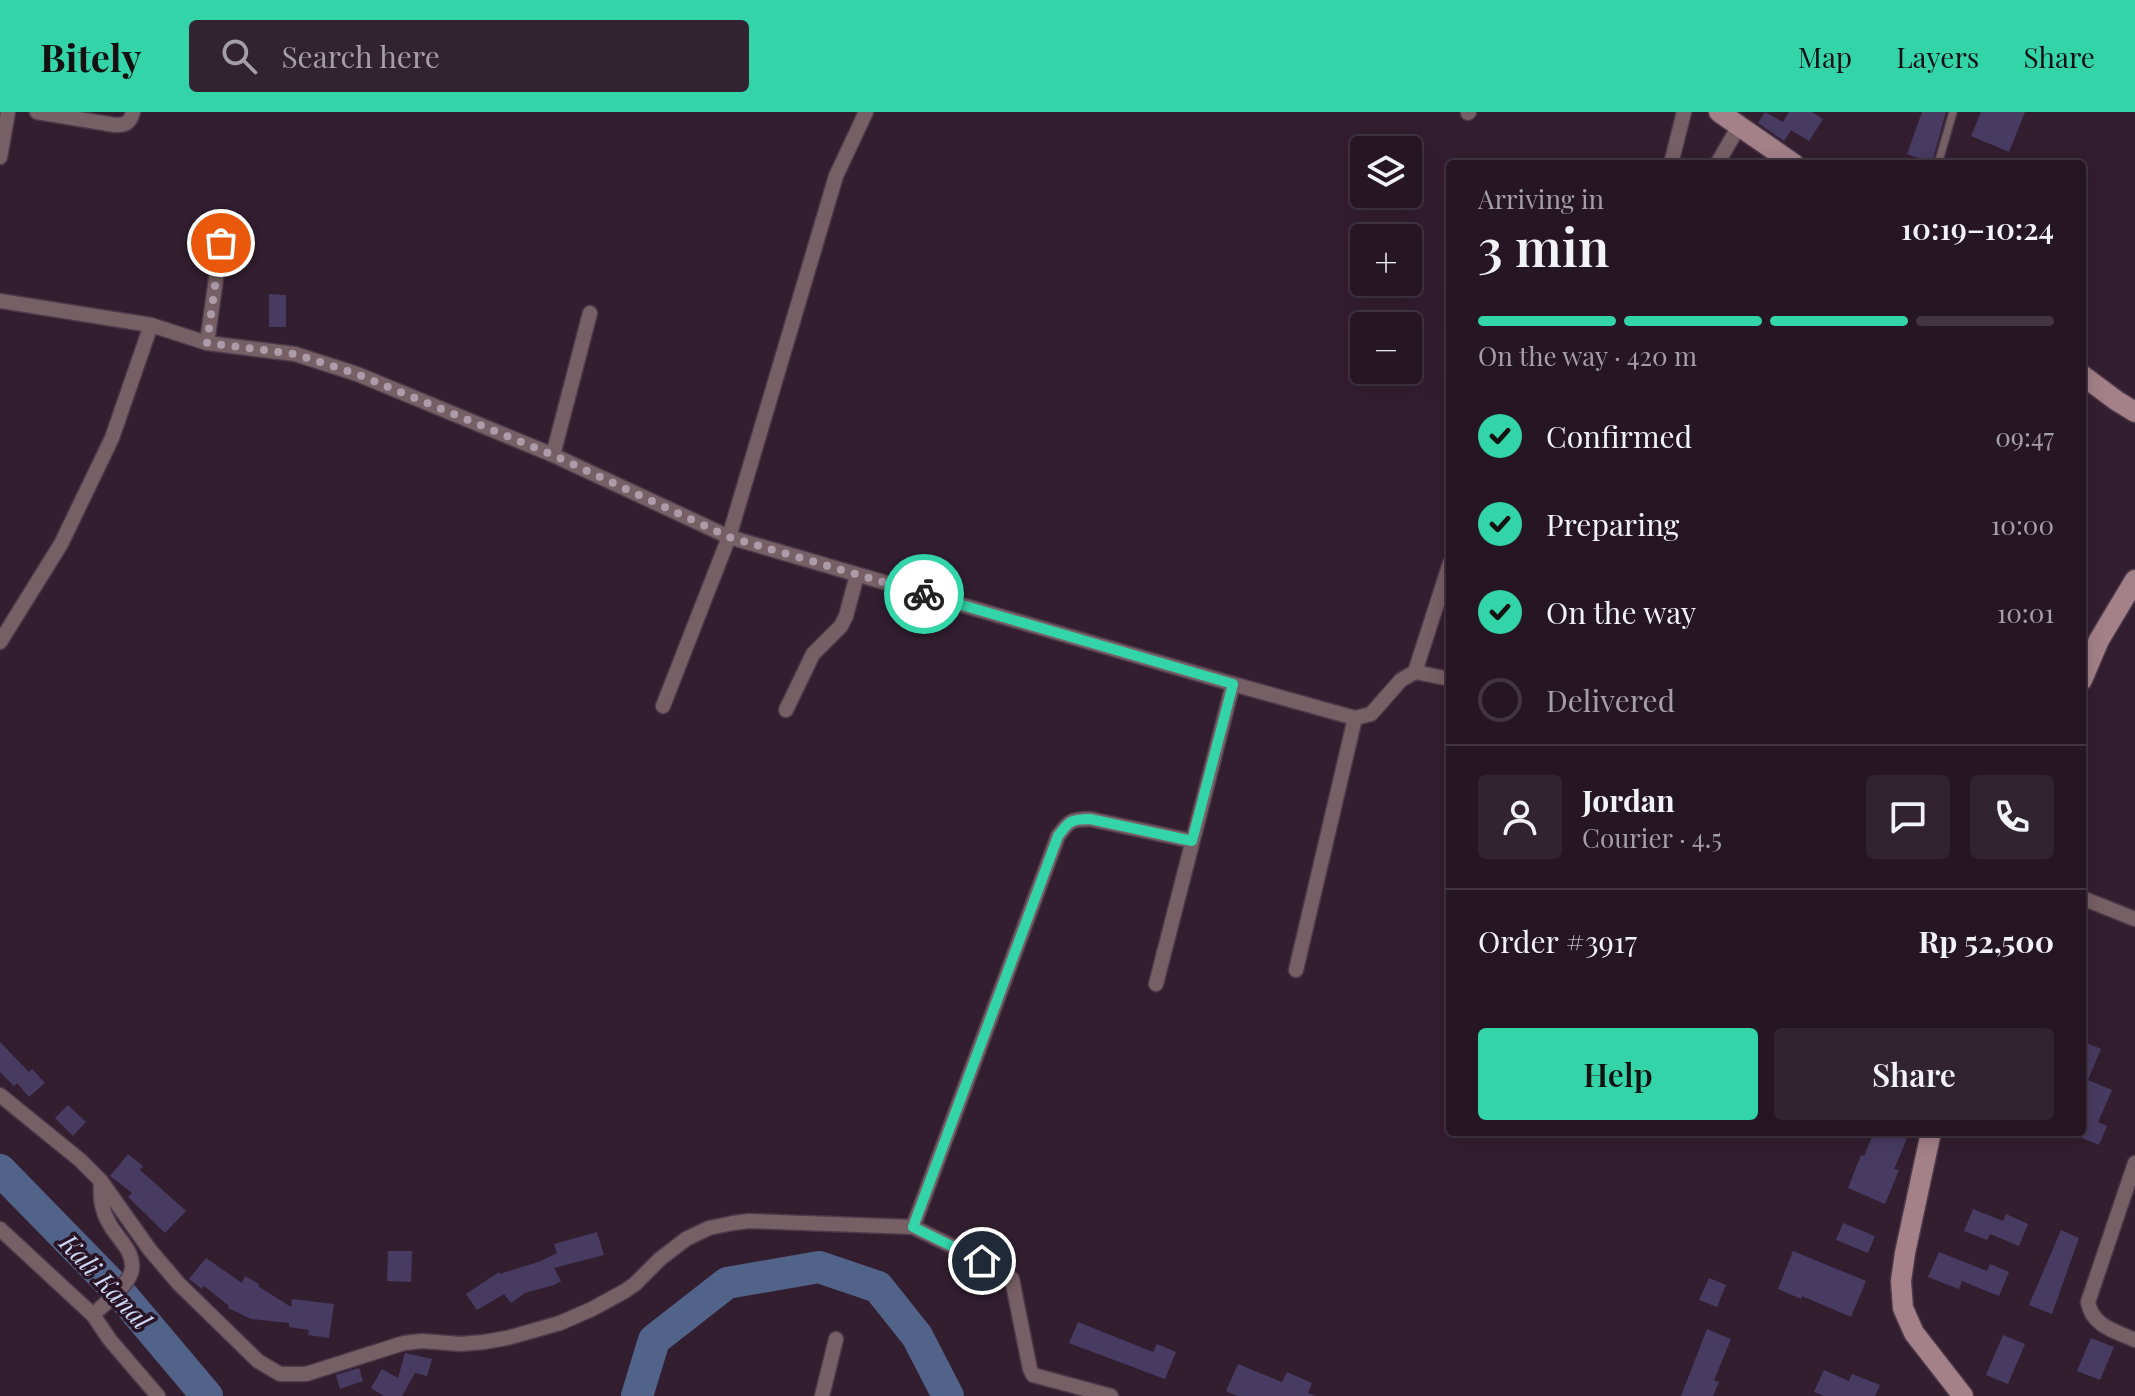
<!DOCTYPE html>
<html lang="en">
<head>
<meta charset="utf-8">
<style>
  :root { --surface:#261624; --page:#322331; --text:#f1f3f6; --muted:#a49fa6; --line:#423541; --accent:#33d4a8 }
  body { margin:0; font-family:"Playfair Display",serif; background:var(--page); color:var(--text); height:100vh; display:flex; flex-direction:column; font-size:30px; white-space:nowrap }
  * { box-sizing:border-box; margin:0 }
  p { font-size:26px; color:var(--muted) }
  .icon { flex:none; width:44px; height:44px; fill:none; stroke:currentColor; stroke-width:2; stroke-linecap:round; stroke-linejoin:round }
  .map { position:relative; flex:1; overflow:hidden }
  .details { position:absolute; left:1446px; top:48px; width:640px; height:976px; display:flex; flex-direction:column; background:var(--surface); border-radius:8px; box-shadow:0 4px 20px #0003,0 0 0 2px var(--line) }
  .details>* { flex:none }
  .controls { position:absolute; left:1350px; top:24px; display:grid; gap:16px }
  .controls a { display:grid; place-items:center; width:72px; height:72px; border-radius:8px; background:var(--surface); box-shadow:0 4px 20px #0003,0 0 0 2px var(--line); font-size:40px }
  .pin { position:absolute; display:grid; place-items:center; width:68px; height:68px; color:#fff; margin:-34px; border:4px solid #fff; border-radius:50%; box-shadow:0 2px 8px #0007 }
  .courier { position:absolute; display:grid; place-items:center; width:80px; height:80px; margin:-40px; border:6px solid #33d4a8; border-radius:50%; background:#fff; color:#222; box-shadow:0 2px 10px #0007 }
  .overview em { font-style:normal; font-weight:600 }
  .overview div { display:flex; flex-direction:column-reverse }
  .overview { display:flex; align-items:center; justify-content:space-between; height:136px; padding:0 32px }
  h1 { font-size:52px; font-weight:600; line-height:60px }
  .bar { display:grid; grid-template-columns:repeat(4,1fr); gap:12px 8px; align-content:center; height:96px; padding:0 32px }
  .bar i { height:10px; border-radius:6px; background:var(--line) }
  .bar .on { background:var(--accent) }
  .bar p { grid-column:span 4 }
  .line { display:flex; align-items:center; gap:20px; padding:0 32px; border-top:2px solid var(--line) }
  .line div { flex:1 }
  .round { display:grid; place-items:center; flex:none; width:84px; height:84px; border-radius:8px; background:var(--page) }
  ol { padding:0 32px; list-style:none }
  li { display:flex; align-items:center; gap:24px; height:88px }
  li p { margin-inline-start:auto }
  li .icon { padding:8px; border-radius:50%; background:var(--accent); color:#111; stroke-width:4 }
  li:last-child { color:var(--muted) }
  li i { width:44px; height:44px; border:4px solid var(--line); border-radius:50% }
  .primary-button { display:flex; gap:16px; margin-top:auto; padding:16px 32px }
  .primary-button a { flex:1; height:92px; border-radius:8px; background:var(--accent); color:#111; font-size:32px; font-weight:600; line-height:92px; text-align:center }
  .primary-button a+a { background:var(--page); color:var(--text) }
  header { display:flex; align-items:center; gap:48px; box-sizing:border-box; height:112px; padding:0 40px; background:var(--accent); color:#111 }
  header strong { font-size:38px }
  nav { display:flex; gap:44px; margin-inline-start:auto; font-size:28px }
  .search { width:560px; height:72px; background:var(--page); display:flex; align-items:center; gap:20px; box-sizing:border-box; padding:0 28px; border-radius:8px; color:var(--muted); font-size:30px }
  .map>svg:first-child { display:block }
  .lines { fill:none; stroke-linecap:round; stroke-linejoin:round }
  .river { stroke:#52638a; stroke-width:32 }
  .building { fill:#483b62 }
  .lane-casing { stroke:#4d394a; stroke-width:10 }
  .street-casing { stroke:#4d394a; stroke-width:17 }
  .secondary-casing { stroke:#4d394a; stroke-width:23 }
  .lane { stroke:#776065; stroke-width:7 }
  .street { stroke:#776065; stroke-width:14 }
  .secondary { stroke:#a48188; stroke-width:20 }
  .done { stroke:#ad9baa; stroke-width:8; stroke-dasharray:0 14.4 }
  .route { stroke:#33d4a8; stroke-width:10 }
  .labels { text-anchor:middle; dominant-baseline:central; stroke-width:7; stroke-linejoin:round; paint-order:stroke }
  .water-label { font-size:26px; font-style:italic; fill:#cdd9f3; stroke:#291426 }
</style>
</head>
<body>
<header>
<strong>Bitely</strong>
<div class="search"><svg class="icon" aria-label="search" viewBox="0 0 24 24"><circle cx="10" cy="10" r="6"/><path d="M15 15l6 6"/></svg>Search here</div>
<nav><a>Map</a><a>Layers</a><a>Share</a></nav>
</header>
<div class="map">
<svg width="2135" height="1284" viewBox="0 0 2135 1284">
  <rect width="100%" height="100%" fill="#331e30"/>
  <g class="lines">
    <g class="river">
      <path d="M0,1058L121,1182L207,1284"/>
      <path d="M637,1284L654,1228L727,1171L819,1155L878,1175L917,1224L948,1284"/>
    </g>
  </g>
  <g class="building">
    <path d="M1765,0L1783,10L1789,0H1812L1823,7L1809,29L1791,18L1784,29L1758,11Z"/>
    <path d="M1922,0H1946L1932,51L1907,42Z"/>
    <path d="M1981,0H2025L2009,40L1971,24Z"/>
    <path d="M269,182L286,183V215H269Z"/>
    <path d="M2082,929L2101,937L2088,968L2112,978L2098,1010L2107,1014L2099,1033L2082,1026Z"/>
    <path d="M0,930L29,960L32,957L45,971L29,985L17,971L14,974L0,960Z"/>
    <path d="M68,993L86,1010L73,1024L55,1006Z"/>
    <path d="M1874,1020H1891L1907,1027L1894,1057L1899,1058L1885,1092L1848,1076L1861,1043L1864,1044Z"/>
    <path d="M128,1042L143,1054L140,1058L186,1099L165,1121L128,1085L132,1081L110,1064Z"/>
    <path d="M1973,1097L2003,1109L2006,1102L2028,1112L2019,1134L1990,1122L1987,1128L1964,1119Z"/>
    <path d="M1843,1111L1875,1124L1868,1141L1836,1128Z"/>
    <path d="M2061,1118L2079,1126L2052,1202L2029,1193Z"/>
    <path d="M597,1120L604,1143L554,1156L561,1169L554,1173L525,1181L511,1191L504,1182L477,1198L466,1182L499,1160L500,1162L541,1149L557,1141L554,1132Z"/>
    <path d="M388,1139H412L411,1170L387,1169Z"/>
    <path d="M1793,1139L1866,1169L1851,1205L1802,1184L1801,1187L1778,1177Z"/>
    <path d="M1939,1140L1987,1159L1990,1152L2009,1160L1999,1184L1962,1169L1959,1177L1928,1165Z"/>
    <path d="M206,1146L242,1171L245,1164L259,1172L258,1174L291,1195L292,1187L334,1192L329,1226L308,1223L309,1218L289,1215V1211L251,1207L228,1196L229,1194L204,1174L202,1177L189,1167Z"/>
    <path d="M1709,1166L1726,1173L1717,1195L1699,1188Z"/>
    <path d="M1078,1210L1153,1240L1157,1232L1176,1240L1165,1267L1069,1231Z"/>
    <path d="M1707,1217L1731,1227L1714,1268L1719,1270L1713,1284H1681Z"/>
    <path d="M2003,1223L2025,1232L2008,1272L1986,1263Z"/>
    <path d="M2091,1226L2114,1235L2100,1268L2077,1259Z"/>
    <path d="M405,1241L432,1247L427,1264L415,1261L402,1284H384L371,1276L382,1257L398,1266Z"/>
    <path d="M1238,1252L1282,1270L1287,1260L1312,1271L1308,1281L1316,1284H1237L1226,1279Z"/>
    <path d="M359,1256L363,1269L340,1277L336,1263Z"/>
    <path d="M1824,1258L1849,1269L1852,1262L1880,1273L1875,1284H1824L1814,1280Z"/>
  </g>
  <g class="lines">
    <g class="lane-casing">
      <path id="lane" d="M1938,52L1953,0"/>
    </g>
    <g class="street-casing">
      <g id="street">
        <path d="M37,0L115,13C126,13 130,11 133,0"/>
        <path d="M1468,1L1469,0"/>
        <path d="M0,45L8,0"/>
        <path d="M1671,52L1684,0"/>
        <path d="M1717,52L1739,14"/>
        <path d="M0,189L151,213L207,231L295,242L357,262L553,343L729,425L1233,572L1355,606L1371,602L1401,568L1415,560L1450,567"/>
        <path d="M207,231L221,131"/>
        <path d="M553,343L590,201"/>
        <path d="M0,530L61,432L112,326L151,213"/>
        <path d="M1415,560L1450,451"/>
        <path d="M663,594L729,425L836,64L866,0"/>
        <path d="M786,598L813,542L841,514L846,504L857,463"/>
        <path d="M2082,786L2135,807"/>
        <path d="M1296,858L1355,606"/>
        <path d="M1156,872L1233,572"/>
        <path d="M0,983L80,1048L101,1069L150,1138L179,1172L258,1249L280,1262H306L404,1231L422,1229L461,1232L484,1230L507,1226L560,1211L592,1197L625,1179L635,1172L660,1147L686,1127L709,1116L733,1111L749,1109L913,1115L1058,724C1069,709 1071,707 1090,707L1192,729"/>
        <path d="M2135,1051L2088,1190C2092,1214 2115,1219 2135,1228"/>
        <path d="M101,1069C100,1085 101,1097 109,1111C117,1127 137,1140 131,1161C127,1174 103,1193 93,1203L110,1228L158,1284"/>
        <path d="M913,1115L1005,1160L1012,1167L1030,1257L1033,1263L1111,1284"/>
        <path d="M0,1117L93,1203"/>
        <path d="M822,1284L836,1227"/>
      </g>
    </g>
    <g class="secondary-casing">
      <g id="secondary">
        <path d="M1719,0L1794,52"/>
        <path d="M2082,263L2117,289L2135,300"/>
        <path d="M2082,568L2099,528L2135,468"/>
        <path d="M1931,1020L1905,1141L1901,1169L1903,1196L1914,1221L1963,1284"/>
      </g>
    </g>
    <use href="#lane" class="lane"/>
    <use href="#street" class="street"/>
    <use href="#secondary" class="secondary"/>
  </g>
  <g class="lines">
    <path class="done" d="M221,131L207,231L295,242L357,262L553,343L729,425L924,482"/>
    <path class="route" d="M924,482L1233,572L1192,729L1090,707C1071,707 1069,709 1058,724L913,1115L982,1149"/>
  </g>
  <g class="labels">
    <g class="water-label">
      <text transform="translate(106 1169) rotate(47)">Kali Kanal</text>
    </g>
  </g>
</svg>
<div class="controls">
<a><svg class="icon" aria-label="layers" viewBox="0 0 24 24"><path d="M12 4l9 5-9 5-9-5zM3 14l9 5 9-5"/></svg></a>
<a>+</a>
<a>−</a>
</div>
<div class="pin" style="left:221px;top:131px;background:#ea580c"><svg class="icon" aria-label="bag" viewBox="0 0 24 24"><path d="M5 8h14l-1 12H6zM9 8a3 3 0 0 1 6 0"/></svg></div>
<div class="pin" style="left:982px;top:1149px;background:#1f2937"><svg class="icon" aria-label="home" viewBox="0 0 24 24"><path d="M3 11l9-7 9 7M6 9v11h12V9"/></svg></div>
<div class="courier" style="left:924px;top:482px"><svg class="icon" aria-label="bike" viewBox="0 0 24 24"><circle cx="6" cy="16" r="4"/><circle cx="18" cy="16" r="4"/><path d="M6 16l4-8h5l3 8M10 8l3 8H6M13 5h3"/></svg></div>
<section class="details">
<div class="overview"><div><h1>3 min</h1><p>Arriving in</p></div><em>10:19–10:24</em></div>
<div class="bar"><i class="on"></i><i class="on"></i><i class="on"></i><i></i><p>On the way · 420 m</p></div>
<ol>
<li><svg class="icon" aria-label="check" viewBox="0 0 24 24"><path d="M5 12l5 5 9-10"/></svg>Confirmed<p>09:47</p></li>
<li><svg class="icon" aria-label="check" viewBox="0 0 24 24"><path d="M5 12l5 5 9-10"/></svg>Preparing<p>10:00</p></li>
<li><svg class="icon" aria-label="check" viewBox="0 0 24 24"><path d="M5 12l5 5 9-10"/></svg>On the way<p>10:01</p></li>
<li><i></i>Delivered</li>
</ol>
<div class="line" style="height:144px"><a class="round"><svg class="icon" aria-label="person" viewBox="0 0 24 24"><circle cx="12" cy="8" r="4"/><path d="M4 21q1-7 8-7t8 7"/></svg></a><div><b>Jordan</b><p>Courier · 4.5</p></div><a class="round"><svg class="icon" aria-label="chat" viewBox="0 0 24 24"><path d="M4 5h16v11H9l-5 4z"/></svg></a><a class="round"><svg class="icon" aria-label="phone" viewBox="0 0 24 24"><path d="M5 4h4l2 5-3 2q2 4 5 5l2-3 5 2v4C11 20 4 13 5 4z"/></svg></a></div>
<div class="line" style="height:104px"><div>Order #3917</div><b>Rp 52,500</b></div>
<div class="primary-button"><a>Help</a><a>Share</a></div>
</section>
</div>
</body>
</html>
